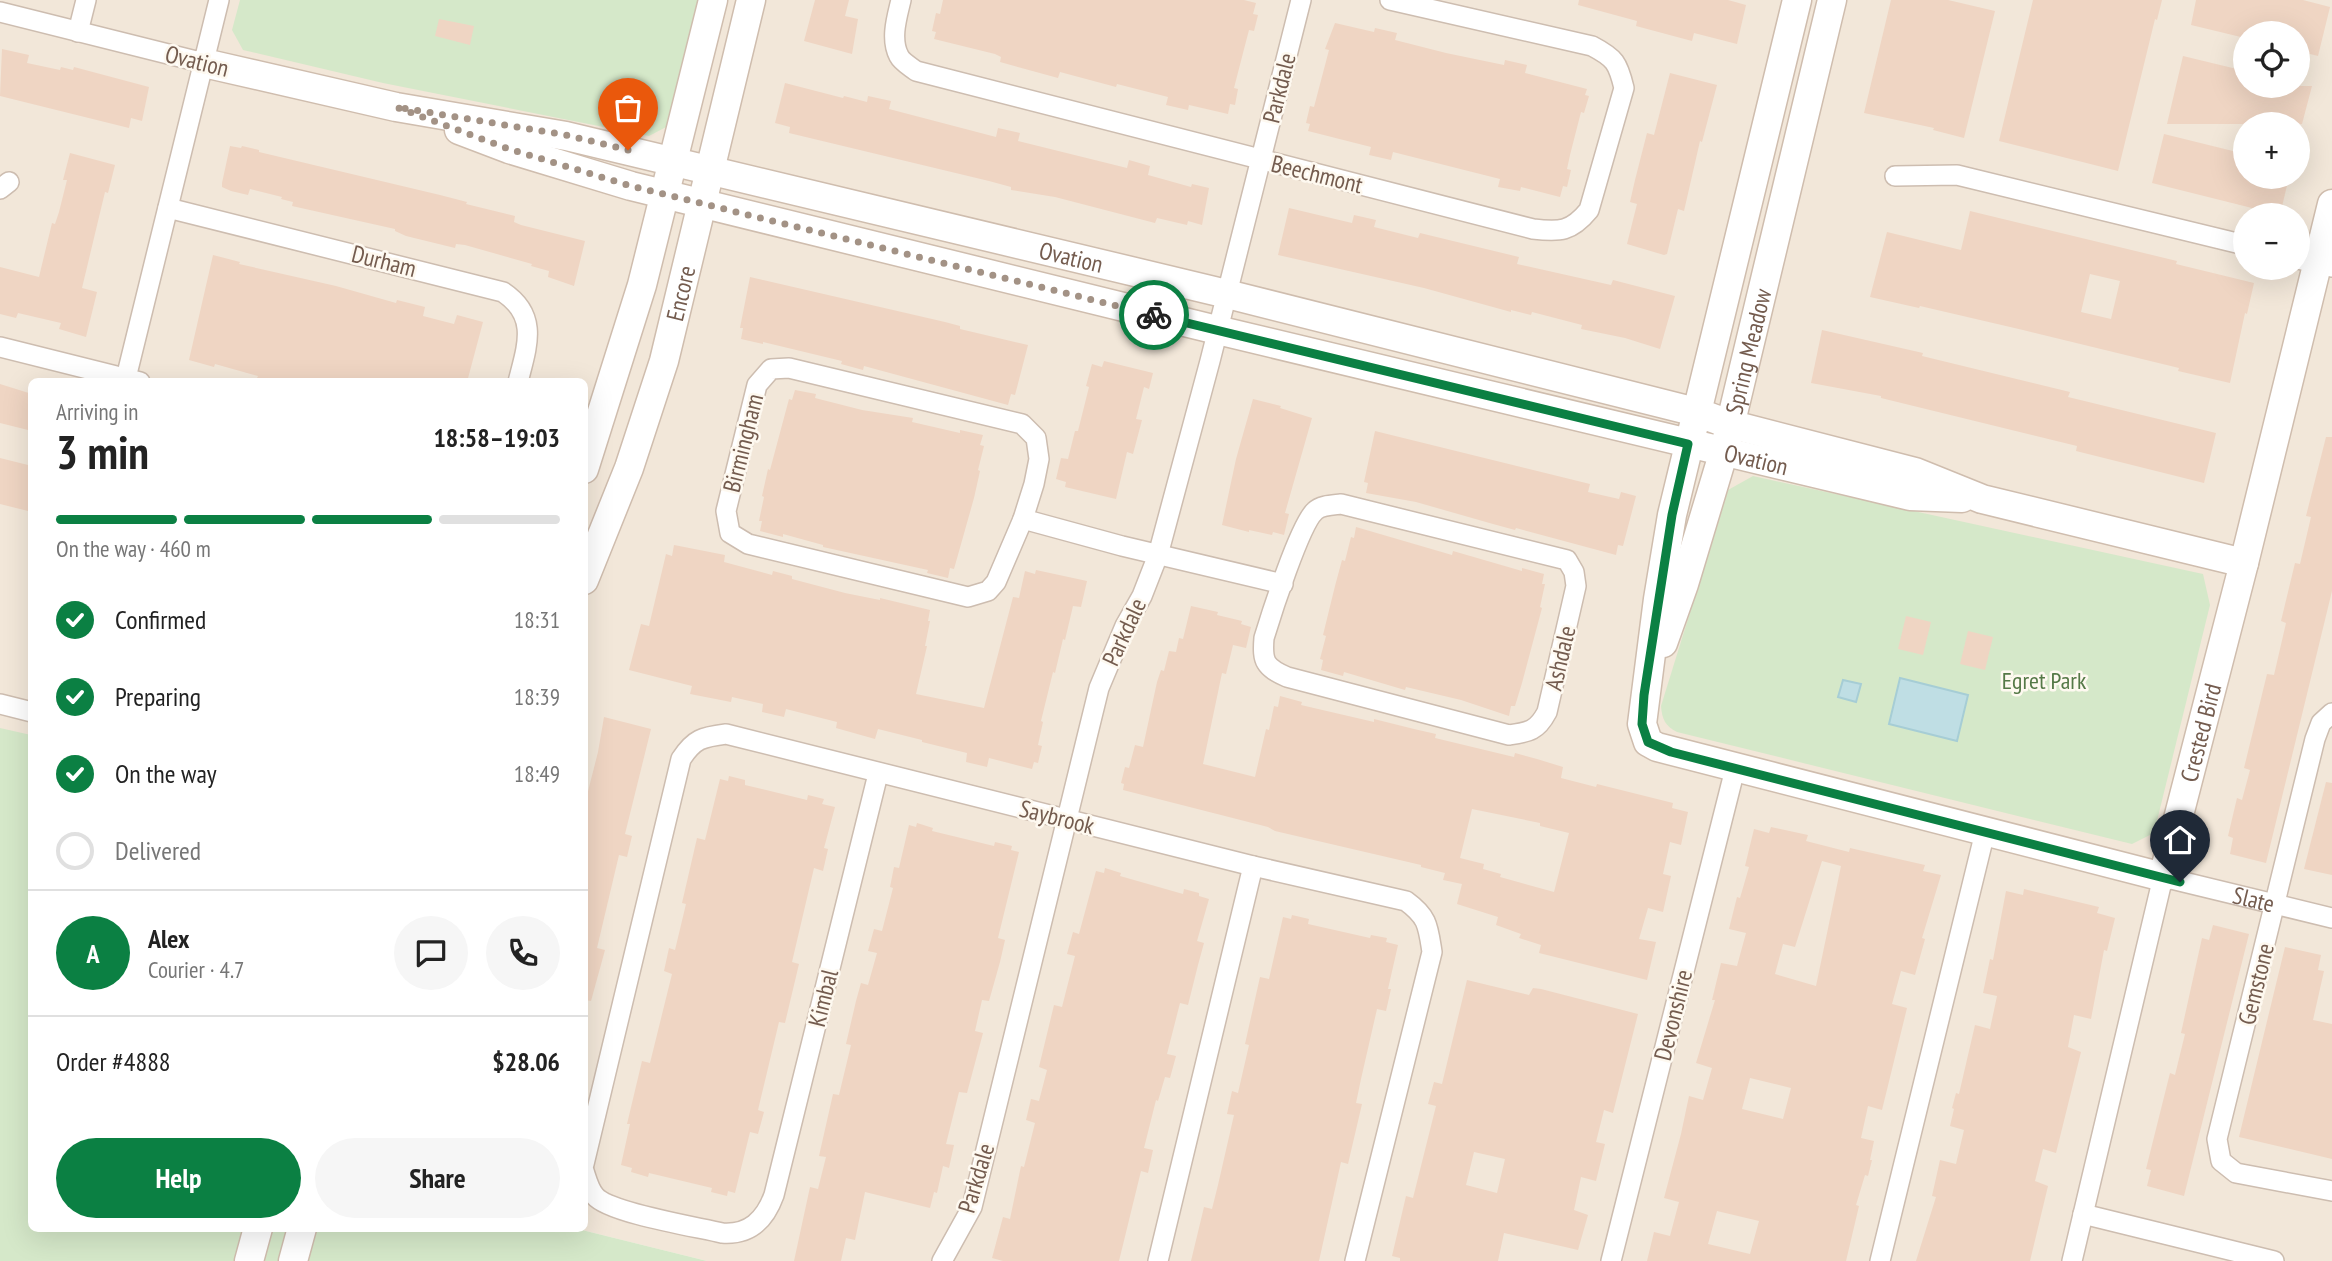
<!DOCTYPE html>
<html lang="en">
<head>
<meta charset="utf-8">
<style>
  :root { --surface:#fff; --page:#f6f6f6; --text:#222; --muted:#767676; --line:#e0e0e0; --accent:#0b8043 }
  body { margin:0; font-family:"PT Sans Narrow",sans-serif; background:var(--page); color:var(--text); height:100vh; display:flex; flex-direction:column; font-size:26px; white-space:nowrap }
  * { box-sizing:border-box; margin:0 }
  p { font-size:23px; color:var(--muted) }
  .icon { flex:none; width:38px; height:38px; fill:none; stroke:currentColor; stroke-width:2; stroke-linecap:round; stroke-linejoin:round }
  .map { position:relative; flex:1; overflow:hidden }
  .side { position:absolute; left:28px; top:378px; width:560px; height:854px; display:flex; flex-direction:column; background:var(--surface); border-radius:10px; box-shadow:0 7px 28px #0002 }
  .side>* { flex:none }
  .buttons { position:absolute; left:2233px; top:21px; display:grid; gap:14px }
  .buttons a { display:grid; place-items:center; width:77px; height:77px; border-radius:50%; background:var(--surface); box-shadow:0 7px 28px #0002; font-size:35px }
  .pin { position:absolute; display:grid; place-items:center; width:60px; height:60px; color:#fff; margin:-72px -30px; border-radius:50% 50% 50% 0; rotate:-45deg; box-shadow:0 0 7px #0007 }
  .pin .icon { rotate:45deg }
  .courier { position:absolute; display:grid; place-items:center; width:70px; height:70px; margin:-35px; border:5px solid #0b8043; border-radius:50%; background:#fff; color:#222; box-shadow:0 2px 9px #0007 }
  .headline em { font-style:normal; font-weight:700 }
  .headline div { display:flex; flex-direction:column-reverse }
  .headline { display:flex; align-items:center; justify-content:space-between; height:119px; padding:0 28px }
  h1 { font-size:46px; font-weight:700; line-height:52px }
  .bar { display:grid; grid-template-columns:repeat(4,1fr); gap:10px 7px; align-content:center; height:84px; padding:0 28px }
  .bar i { height:9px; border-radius:5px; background:var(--line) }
  .bar .on { background:var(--accent) }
  .bar p { grid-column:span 4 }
  .line { display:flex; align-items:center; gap:18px; padding:0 28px; border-top:2px solid var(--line) }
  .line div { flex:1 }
  .round { display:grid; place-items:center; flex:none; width:74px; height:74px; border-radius:37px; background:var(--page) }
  ol { padding:0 28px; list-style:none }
  li { display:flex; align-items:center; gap:21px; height:77px }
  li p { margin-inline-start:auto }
  li .icon { padding:7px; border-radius:50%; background:var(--accent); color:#fff; stroke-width:4 }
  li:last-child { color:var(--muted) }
  li i { width:38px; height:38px; border:4px solid var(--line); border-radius:50% }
  .action { display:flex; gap:14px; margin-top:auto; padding:14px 28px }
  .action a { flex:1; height:80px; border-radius:42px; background:var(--accent); color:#fff; font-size:28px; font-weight:700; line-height:80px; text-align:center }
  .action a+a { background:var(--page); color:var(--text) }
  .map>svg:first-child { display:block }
  .residential { fill:#f2e7d9; fill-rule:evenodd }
  .green { fill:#d5e8c9 }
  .water { fill:#bfdee4; stroke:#a6cdd5; stroke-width:2 }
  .building { fill:#efd5c3; fill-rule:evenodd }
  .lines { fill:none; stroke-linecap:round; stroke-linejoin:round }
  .street-casing { stroke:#cdbdb0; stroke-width:22 }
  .secondary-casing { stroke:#cfbdae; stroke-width:31 }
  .street { stroke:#fff; stroke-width:19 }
  .secondary { stroke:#fff; stroke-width:28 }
  .done { stroke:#a39285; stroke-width:7; stroke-dasharray:0 12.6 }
  .route { stroke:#0b8043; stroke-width:9 }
  .labels { text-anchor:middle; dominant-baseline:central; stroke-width:5; stroke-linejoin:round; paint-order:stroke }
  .street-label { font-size:24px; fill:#745c4f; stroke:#fef9f0 }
  .park-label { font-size:24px; fill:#557947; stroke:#fef9f0 }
</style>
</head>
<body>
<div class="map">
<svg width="2332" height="1261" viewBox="0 0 2332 1261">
  <rect width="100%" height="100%" fill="#fbf5ea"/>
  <path class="residential" d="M0,0H2332V1261H707L578,1229L584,1228V382H32L31,744L0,736ZM2245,33H2298V86H2245ZM2245,124H2298V177H2245ZM2245,215H2298V268H2245Z"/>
  <g class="green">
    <path d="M240,0H701L670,125L649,136L383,83L243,50L232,30Z"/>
    <path d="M1753,476L2203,574L2210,605L2154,833L2132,844L1677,732C1665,726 1662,719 1661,706L1728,490Z"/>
    <path d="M0,728L31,735L32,1228L578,1229L707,1261H0Z"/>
  </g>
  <g class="water">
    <path d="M1900,678L1968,695L1957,741L1889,724Z"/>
    <path d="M1843,680L1861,684L1856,702L1838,697Z"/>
  </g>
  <g class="building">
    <path d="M815,0H849L845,16L858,19L852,54L804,41Z"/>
    <path d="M943,0H1244L1256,3L1253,14L1258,15L1254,31L1249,30L1243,53L1234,88L1238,89L1235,105L1230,104L1228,114L1189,105L1188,110L1166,105L1168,97L1117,84L1116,87L1060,72L1058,78L1000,62L1001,57L995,54L934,39L936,32L932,31L936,13L940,14Z"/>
    <path d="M1579,0H1728L1746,5L1737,44L1694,33L1692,41L1636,26L1637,21L1578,5Z"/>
    <path d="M1891,0H1948L1995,11L1964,138L1933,130L1934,128L1864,113Z"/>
    <path d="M2033,0H2162L2157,20L2155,19L2118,171L1999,141Z"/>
    <path d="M2196,0H2303L2330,7L2318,56L2298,51V33H2245V38L2191,25Z"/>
    <path d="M439,19L474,26L470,45L435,36Z"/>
    <path d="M1335,23L1374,32L1375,28L1397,33L1395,40L1446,53L1504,65L1505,60L1527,65L1525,73L1587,89L1585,95L1589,96L1584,113L1581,112L1570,155L1567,169L1571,170L1567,187L1563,186L1560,197L1521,187L1520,191L1498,187L1500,179L1393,152L1391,160L1369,155L1371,147L1308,131L1310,124L1306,123L1310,106L1314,107L1329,50L1325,49Z"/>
    <path d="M2,49L29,55L27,63L60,70L61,67L73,70L74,67L149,87L142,121L131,118L129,128L0,96Z"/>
    <path d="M2183,56L2245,71V86H2312L2302,124H2167Z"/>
    <path d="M1670,73L1717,85L1702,142L1700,141L1684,211L1678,209L1667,254L1664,255L1627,244L1637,204L1630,202L1635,180L1647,133L1654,135Z"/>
    <path d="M785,83L843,98L844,96L867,102L868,96L891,101L889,109L996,137L998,128L1020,133L1018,141L1127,168L1129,160L1150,166L1148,175L1191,187L1192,184L1209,188L1202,225L1188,221L1187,225L1157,218L1155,223L1055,197L1011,190V187L989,181L789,133L790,127L775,123Z"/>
    <path d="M2164,134L2245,154V177H2289L2280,215L2152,183Z"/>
    <path d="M230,146L241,148L242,146L259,150V152L440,195L467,202L466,204L515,216L514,222L521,225L585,241L574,286L548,277L549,271L531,266L532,264L465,245L456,244L455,248L406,236L395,231V229L292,206L293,202L281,199L282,197L250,189L248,195L231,191L222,187V183Z"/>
    <path d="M70,153L115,165L108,193L105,192L82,288L97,292L86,337L59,329L61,323L18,313L16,318L0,314V267L39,277L52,223L55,224L59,212L67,180H63Z"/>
    <path d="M1289,208L1352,223L1354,215L1376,220L1374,227L1418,238L1420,233L1519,257L1517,264L1611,285L1613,280L1675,296L1660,349L1625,338L1581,329L1582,325L1532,312L1531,315L1511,310V312L1424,288L1278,255Z"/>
    <path d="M1970,211L2177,261L2176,264L2254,283L2247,314L2245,313L2230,383L2178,371L2179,368L2023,330L1920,306L1919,308L1870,297L1887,232L1961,250ZM2090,274L2120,281L2111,319L2081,312Z"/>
    <path d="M213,255L240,262L239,264L336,286L396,303L397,300L425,307L423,316L454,324L457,315L483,322L467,382H270L257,378L258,376L215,364L214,367L189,360Z"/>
    <path d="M750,277L945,322L960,326V329L1028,345L1015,395L1011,394L1008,405L864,366L863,370L841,364L842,361L763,342V344L741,339L743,328H740Z"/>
    <path d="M1822,330L1923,353L1922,356L2070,392L2068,397L2216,433L2204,483L2076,451L2077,446L1881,398V396L1811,383Z"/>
    <path d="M1104,361L1153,373L1149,389L1144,387L1136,419L1142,420L1133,454L1127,452L1116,499L1065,487L1066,482L1056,479L1061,458L1068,459L1075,431H1078L1089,387L1086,386L1092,364L1102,367Z"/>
    <path d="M0,384L32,394V431L0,423Z"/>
    <path d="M795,390L816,394L815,398L862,410L913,418L912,422L960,433V430L983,435L980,445L984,446L978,470L980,471L974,498L954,569L950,568L948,578L927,573L928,570L823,547V545L783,534V537L760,531L762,521H759L764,497L762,496L768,469L770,470L789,399L792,400Z"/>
    <path d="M1253,399L1281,406L1280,408L1312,418L1285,513L1289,514L1284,535L1273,532L1272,535L1249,530V532L1222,525L1236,459Z"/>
    <path d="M1375,431L1590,484L1588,492L1619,499L1621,492L1636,496L1623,546L1618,545L1616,555L1516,528L1515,530L1493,524L1416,502L1366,493L1368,483L1364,482Z"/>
    <path d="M2326,437H2332V591L2266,863L2230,854L2233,838L2228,836L2237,798L2242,800L2250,770L2244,768L2267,674L2274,675L2286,623L2281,621L2295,563L2300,564L2311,517L2306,516Z"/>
    <path d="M0,458L32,466V512L0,504Z"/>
    <path d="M1356,527L1452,555L1453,551L1522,571V568L1544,574L1542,584H1545L1540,607L1542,608L1522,683L1515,706H1511L1509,716L1461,700L1406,687L1405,690L1344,672L1343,676L1321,670L1323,660L1320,659L1326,636L1323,635L1335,586L1342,560L1345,561L1351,537L1354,538Z"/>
    <path d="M674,545L725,555L724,562L772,575L773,571L792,576V579L845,593L880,600V598L930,610L928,621H930L925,646H927L916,694L984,708L1013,597L1019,598L1025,571L1035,574L1036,570L1087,581L1081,607L1073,606L1065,640L1063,639L1055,673L1053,672L1041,721L1043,722L1038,745L1042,746L1038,763L1034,762L1032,769L989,758L987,767L966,762L967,753L922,742V740L878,729L875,739L836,728L837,722L786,709L784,717L762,712L763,704L732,697L731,702L690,694L692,686L629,670L641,624L649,626L666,554L672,556Z"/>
    <path d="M1191,606L1218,612L1217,615L1242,621L1241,624L1251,627L1246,648L1233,645L1226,674L1222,673L1203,764L1255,777L1266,729L1269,730L1274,706L1278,707L1280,696L1302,702L1301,705L1374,722V719L1414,729L1436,734L1435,738L1514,757L1515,753L1537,759L1563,767L1561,778L1596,787L1597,784L1673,803L1672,808L1688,812L1681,845L1670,842L1663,874L1671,876L1663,912L1648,908L1639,939L1656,942L1647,980L1539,953L1541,945L1519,938L1521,934L1496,925L1498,917L1457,904L1462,884L1443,880L1445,873L1421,867V865L1275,831L1268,827L1123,790L1124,784L1121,783L1125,767L1129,768L1135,745L1143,747L1157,682L1161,670L1164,671L1169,651L1176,652L1179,638L1183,639ZM1472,809L1540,823V826L1569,833L1554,892L1500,877L1501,874L1483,869L1484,864L1460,858Z"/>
    <path d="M1906,616L1931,622L1923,655L1898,649Z"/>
    <path d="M1968,631L1993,637L1985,670L1960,664Z"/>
    <path d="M604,717L651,729L625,834L632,836L627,857L619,855L597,948L605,950L591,1001L584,1000V807L598,752Z"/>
    <path d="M729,776L745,780V785L807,800L808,795L824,799L822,804L835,807L824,848L828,849L823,871L814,868L792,962L799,964L785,1023L779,1022L758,1110L764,1112L758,1134L750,1132L735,1193L728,1191L727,1196L711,1192L712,1188L649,1173L648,1177L631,1172L632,1168L621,1165L630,1124H627L642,1061L650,1063L672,974L664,971L669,948L675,950L686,904L682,903L697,838L705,840L720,779L728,781Z"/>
    <path d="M2326,782L2332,783V875L2304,869Z"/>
    <path d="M917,823L933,828L932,831L994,846L995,842L1012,846L1011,850L1019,852L998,938L1005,940L1000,962L989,1001L982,1000L975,1031L983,1033L967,1093L959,1092L946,1144L954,1145L949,1168L943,1166L937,1193L934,1192L930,1208L865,1192L855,1240L846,1238L841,1261H794L810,1187L818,1189L826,1157L819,1156L833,1094L839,1095L851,1045L846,1044L856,1001L861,983L868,985L877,953L868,951L874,929L882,931L893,888L890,887L894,867L899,868L909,825L916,827Z"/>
    <path d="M1771,827L1808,835L1806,841L1849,852L1850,848L1925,865L1923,871L1941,875L1922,938L1925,939L1915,975L1901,971L1892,1004L1907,1008L1882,1110L1868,1106L1861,1138L1874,1141L1870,1160H1872L1868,1176L1865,1175L1856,1205L1859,1206L1846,1261H1647L1654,1232L1670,1236L1679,1202L1664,1198L1681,1134L1689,1096L1703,1100L1712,1068L1696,1063L1715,1000H1712L1721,963L1737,966L1746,933L1729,929L1737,897L1740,898L1749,867L1745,866L1754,829L1769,833ZM1822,861L1841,866L1816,986L1775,974L1783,944L1795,947ZM1750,1078L1791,1088L1783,1119L1742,1109ZM1717,1211L1759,1221L1750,1254L1708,1244Z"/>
    <path d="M1105,868L1121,873L1120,876L1183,894L1184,889L1199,893V896L1209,899L1197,941L1204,943L1198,965L1188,1005L1180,1003L1167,1054L1176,1056L1170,1078L1165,1077L1158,1101L1156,1100L1144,1148L1153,1150L1148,1173L1141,1171L1119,1261H1003L992,1258L1003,1217L1010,1219L1021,1166L1024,1167L1035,1123L1026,1120L1031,1099L1039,1101L1047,1070L1039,1067L1054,1005L1062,1007L1075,956L1067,954L1073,932L1079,934L1096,871L1104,873Z"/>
    <path d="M2024,889L2099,907L2097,913L2115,918L2107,951L2104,950L2091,1019L2074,1015L2068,1047L2081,1052L2056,1153L2043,1149L2035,1181L2048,1186L2030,1261H1916L1936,1197L1932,1196L1940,1160L1956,1164L1964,1130L1950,1126L1954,1109L1952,1108L1956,1093L1959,1094L1975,1025L1990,1029L1997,996L1983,993L1990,959L1993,960L2006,891L2023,895Z"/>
    <path d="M1292,915L1309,919L1308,924L1370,938L1371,935L1387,938L1386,942L1398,945L1388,989H1391L1386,1011L1377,1009L1361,1079L1356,1103L1362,1104L1348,1164L1341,1162L1319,1261H1191L1204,1207L1212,1209L1218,1185L1234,1115L1227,1114L1232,1091L1238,1093L1249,1045L1245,1044L1260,977L1269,979L1283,917L1291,919Z"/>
    <path d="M2213,925L2249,934L2184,1196L2147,1186L2151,1170L2146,1169L2170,1073L2175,1075L2185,1034L2181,1033L2202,938L2209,940Z"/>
    <path d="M2285,947L2321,955L2318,970L2324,971L2313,1020L2332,1024V1159L2239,1137Z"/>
    <path d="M1467,980L1529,995L1533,988L1541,989L1638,1014L1613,1113L1604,1110L1596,1142L1605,1144L1596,1181L1581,1177L1574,1210L1588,1215L1578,1250L1504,1233L1498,1261H1400V1258L1392,1256L1406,1196L1413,1198L1436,1106L1428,1104L1434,1082L1442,1084ZM1474,1152L1505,1159L1497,1193L1466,1185Z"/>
  </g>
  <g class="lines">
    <g class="street-casing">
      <g id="street">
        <path d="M901,0C897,17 890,39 899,56C902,62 911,67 916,71L1533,229C1560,232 1571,232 1589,210L1624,88C1618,63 1615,58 1592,46L1390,0"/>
        <path d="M0,12L204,63"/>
        <path d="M78,32L86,0"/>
        <path d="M1895,176L1957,175L2245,245"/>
        <path d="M0,189L9,182"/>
        <path d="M168,208L503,292C539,316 527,346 518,382"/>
        <path d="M2298,259L2332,267"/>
        <path d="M0,347L140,382"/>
        <path d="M789,368L1022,424L1036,438L1039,459L1034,484L1023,519L996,582L988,591L968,597L748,544L730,533L726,511L757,385L771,369Z"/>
        <path d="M125,382L219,0"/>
        <path d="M1341,504L1567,560L1574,572L1576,586L1547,712C1537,731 1529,732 1509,735L1287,677C1265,667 1262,662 1264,638C1271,615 1300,524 1315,511C1321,505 1333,505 1341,504Z"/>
        <path d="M1023,519L1122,546L1283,584"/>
        <path d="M0,704L32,712"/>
        <path d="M2332,713L2321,723L2315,739L2217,1139L2221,1161L2236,1173L2332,1191"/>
        <path d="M584,1164L681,759C694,739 702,737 726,734L1253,866L1406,901C1428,917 1428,926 1432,952L1355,1261"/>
        <path d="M584,1171C587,1180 589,1189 595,1196C609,1213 697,1227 722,1233C749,1235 765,1220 774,1195L878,774"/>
        <path d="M2083,1214L2274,1261"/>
        <path d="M942,1261L972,1207L1099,688L1125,626L1142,596L1158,555L1210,361L1301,0"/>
        <path d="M1158,1261L1253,866"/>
        <path d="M1611,1261L1735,769"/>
        <path d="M1880,1261L1985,832"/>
        <path id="s1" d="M2072,1261L2163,877L2332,918"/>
      </g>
    </g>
    <g class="secondary-casing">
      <g id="secondary">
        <path id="s2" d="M1797,0L1672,515L1658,599L1642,724L1648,742L1657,747L2163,877L2244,563L2332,204"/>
        <path id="s3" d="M204,63L396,107L566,136L1227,294L1696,412L1729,424L1915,472L1982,499L2244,563"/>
        <path id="s4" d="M459,130L509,149L631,186L1217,330L1910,496L1962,498"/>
        <path d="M584,469L642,285L713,0"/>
        <path id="s5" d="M584,580L629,468L664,361L751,0"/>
        <path id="s6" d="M1663,643L1684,584L1724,451L1832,0"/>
        <path d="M249,1261L258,1228"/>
        <path d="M293,1261L302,1228"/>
      </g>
    </g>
    <use href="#street" class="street"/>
    <use href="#secondary" class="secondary"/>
  </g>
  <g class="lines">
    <path class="done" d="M628,150L566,135L396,107L509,149L631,186L1154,315"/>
    <path class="route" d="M1154,315L1688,444L1672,515L1644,695L1642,724L1648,742L1671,752L2180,882"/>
  </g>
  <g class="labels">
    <g class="street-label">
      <text transform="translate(197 61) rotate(14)">Ovation</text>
      <text transform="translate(1279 88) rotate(-76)">Parkdale</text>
      <text transform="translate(1317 174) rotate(14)">Beechmont</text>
      <text stroke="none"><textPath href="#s3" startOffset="889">Ovation</textPath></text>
      <text transform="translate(384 261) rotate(14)">Durham</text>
      <text stroke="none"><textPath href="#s5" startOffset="303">Encore</textPath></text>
      <text stroke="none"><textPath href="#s6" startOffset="304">Spring Meadow</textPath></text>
      <text transform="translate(743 443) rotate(-76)">Birmingham</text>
      <text stroke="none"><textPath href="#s4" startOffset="1339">Ovation</textPath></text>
      <text transform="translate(1124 632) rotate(-65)">Parkdale</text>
      <text transform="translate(1560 658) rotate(-77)">Ashdale</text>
      <text stroke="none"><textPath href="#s2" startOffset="1442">Crested Bird</textPath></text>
      <text transform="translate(1057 817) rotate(14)">Saybrook</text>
      <text stroke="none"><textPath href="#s1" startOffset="488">Slate</textPath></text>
      <text transform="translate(2256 984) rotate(-76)">Gemstone</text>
      <text transform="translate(823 998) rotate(-76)">Kimbal</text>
      <text transform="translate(1673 1015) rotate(-76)">Devonshire</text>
      <text transform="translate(976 1178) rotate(-73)">Parkdale</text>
    </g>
    <g class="park-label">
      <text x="2044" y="680">Egret Park</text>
    </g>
  </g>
</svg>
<div class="buttons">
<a><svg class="icon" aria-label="locate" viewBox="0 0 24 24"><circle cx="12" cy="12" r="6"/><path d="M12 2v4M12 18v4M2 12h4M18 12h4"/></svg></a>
<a>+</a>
<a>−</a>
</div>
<div class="pin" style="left:628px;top:150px;background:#ea580c"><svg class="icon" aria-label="bag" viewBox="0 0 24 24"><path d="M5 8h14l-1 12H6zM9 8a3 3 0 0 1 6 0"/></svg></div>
<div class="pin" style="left:2180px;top:882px;background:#1f2937"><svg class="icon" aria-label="home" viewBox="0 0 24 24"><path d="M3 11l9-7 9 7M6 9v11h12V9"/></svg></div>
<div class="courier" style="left:1154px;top:315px"><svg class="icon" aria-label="bike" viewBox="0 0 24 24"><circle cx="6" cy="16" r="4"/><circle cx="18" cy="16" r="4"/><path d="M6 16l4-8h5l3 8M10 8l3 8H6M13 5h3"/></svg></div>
<section class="side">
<div class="headline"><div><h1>3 min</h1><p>Arriving in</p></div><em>18:58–19:03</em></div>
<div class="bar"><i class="on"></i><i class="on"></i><i class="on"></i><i></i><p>On the way · 460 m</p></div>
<ol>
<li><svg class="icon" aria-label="check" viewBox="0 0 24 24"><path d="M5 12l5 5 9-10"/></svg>Confirmed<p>18:31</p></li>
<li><svg class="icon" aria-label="check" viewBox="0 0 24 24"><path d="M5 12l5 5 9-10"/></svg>Preparing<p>18:39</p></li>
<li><svg class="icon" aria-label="check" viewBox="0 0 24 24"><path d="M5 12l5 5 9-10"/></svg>On the way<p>18:49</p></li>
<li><i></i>Delivered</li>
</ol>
<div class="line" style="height:126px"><b class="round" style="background:var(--accent);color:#fff">A</b><div><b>Alex</b><p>Courier · 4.7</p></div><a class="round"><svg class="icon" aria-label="chat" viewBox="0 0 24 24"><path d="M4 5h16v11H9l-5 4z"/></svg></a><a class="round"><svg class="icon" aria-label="phone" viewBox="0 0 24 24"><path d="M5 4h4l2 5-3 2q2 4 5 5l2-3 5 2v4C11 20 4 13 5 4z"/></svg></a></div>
<div class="line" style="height:91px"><div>Order #4888</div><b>$28.06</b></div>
<div class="action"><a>Help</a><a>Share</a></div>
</section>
</div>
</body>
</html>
